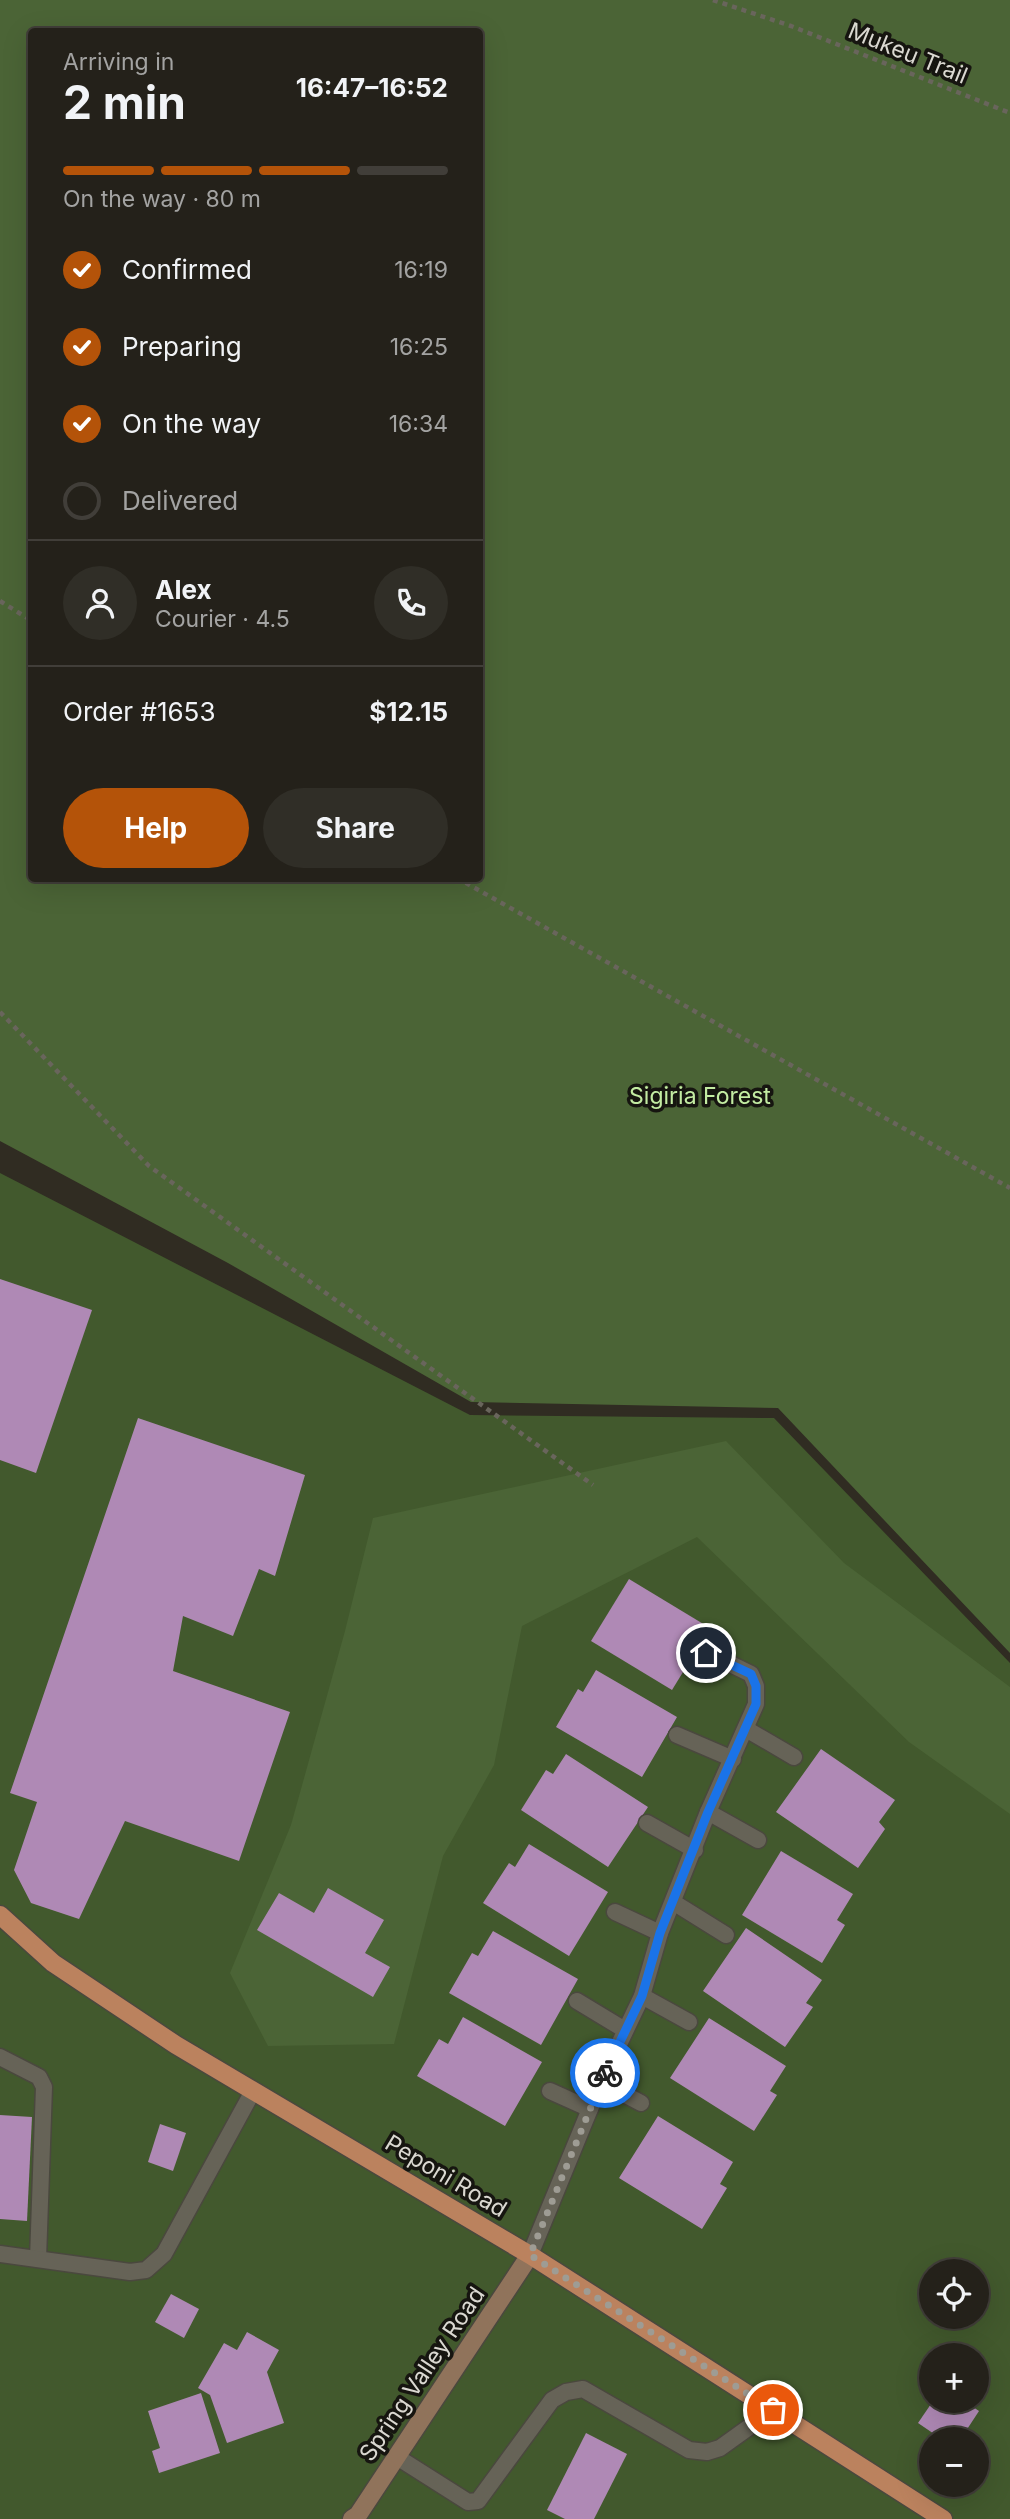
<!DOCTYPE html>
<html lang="en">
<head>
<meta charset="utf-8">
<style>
  :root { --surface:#24211a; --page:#302e27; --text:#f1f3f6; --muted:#a3a3a2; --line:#413e39; --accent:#b45309 }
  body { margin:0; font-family:Inter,sans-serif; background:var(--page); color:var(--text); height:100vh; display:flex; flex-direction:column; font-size:26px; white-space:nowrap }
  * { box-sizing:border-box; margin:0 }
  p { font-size:23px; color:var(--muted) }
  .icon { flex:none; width:38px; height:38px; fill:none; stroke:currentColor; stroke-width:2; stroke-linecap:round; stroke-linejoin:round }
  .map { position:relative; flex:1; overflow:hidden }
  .drawer { position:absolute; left:28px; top:28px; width:455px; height:854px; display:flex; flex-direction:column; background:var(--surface); border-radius:7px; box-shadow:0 7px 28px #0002,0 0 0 2px var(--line) }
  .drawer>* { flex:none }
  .tools { position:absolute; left:919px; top:2259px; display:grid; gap:14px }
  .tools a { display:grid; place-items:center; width:70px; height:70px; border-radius:50%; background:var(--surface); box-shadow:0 7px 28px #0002,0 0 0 2px var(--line); font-size:35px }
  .pin { position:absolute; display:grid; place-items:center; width:60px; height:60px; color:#fff; margin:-30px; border:4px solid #fff; border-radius:50%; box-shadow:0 2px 7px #0007 }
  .courier { position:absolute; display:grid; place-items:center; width:70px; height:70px; margin:-35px; border:5px solid #1a73e8; border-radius:50%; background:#fff; color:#222; box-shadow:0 2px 9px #0007 }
  .headline em { font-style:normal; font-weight:700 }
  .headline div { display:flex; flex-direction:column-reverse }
  .headline { display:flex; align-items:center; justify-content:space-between; height:119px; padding:0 35px }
  h1 { font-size:46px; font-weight:700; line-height:52px }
  .bar { display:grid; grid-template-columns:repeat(4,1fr); gap:10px 7px; align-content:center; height:84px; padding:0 35px }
  .bar i { height:9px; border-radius:5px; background:var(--line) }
  .bar .active { background:var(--accent) }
  .bar p { grid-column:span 4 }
  .line { display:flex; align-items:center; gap:18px; padding:0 35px; border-top:2px solid var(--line) }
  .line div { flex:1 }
  .round { display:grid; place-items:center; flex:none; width:74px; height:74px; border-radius:37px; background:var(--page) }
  ol { padding:0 35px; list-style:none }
  li { display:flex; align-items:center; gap:21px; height:77px }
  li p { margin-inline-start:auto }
  li .icon { padding:7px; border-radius:50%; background:var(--accent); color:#fff; stroke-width:4 }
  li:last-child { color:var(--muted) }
  li i { width:38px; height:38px; border:4px solid var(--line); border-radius:50% }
  .action { display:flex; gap:14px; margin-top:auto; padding:14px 35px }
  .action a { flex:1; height:80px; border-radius:42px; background:var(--accent); color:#fff; font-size:28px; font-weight:700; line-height:80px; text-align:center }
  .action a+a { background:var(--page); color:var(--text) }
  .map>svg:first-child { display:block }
  .green { fill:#42592d; fill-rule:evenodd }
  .forest { fill:#4b6436; fill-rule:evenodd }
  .building { fill:#af89b5 }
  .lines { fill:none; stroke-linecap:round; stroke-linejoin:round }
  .lane-casing { stroke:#4a483e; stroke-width:19 }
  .secondary-casing { stroke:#4a483e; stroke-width:21 }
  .primary-casing { stroke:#4a483e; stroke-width:21 }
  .path { stroke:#69655c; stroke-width:4.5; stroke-dasharray:5 5; stroke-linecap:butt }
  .lane { stroke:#666357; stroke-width:16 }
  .secondary { stroke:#90735b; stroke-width:18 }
  .primary { stroke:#bb825e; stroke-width:18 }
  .done { stroke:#9e9c94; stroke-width:7; stroke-dasharray:0 12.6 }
  .route { stroke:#1a73e8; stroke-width:9 }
  .labels { text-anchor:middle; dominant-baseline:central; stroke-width:7; stroke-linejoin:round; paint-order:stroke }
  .street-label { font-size:23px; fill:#dad8d1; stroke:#161510 }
  .park-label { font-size:23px; fill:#c3eca2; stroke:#161510 }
</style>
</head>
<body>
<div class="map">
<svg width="1010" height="2519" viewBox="0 0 1010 2519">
  <rect width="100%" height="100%" fill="#302c22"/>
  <path class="green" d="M0,1173L470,1415L774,1418L1010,1663V2519H0ZM931,2272H976V2317H931ZM931,2356H976V2401H931ZM931,2440H976V2485H931Z"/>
  <g class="forest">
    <path d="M0,0H1010V1653L778,1408L471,1402L228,1263L0,1141ZM32,32H480V878H32Z"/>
    <path d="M726,1441L844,1563L1010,1687V1814L909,1742L697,1537L522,1626L494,1765L443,1856L394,2044L268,2046L230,1973L291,1825L345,1631L373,1518Z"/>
  </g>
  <g class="building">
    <path d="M0,1279L92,1310L36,1473L0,1460Z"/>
    <path d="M138,1418L305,1475L275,1576L259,1569L233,1636L183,1616L173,1671L290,1712L239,1861L125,1821L79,1919L31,1903L14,1870L37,1802L10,1793Z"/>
    <path d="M629,1579L710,1628L672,1690L591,1641Z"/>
    <path d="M596,1670L677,1717L642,1777L556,1727L578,1689L583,1692Z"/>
    <path d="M821,1749L895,1800L879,1822L885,1829L858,1868L776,1812Z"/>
    <path d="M566,1754L648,1807L608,1867L521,1810L546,1770L553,1774Z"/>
    <path d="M529,1844L608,1892L569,1956L483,1903L509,1863L515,1867Z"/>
    <path d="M781,1851L853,1894L837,1920L845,1925L822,1963L742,1915Z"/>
    <path d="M328,1888L384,1920L365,1953L390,1967L373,1997L257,1930L279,1893L314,1913Z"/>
    <path d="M746,1928L822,1980L806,2003L813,2007L785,2047L703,1991Z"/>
    <path d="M493,1931L578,1979L541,2045L449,1993L472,1953L478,1956Z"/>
    <path d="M463,2017L542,2062L505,2126L417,2076L439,2039L448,2044Z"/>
    <path d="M709,2018L786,2066L770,2091L777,2095L754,2131L670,2078Z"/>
    <path d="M0,2115L32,2117L27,2221L0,2219Z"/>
    <path d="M658,2116L733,2162L720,2184L727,2188L702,2229L619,2178Z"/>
    <path d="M160,2124L186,2133L173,2171L148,2162Z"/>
    <path d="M171,2294L199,2309L184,2338L155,2322Z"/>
    <path d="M247,2332L279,2350L267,2372L284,2423L227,2443L210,2395L198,2388L224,2343L237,2350Z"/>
    <path d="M201,2393L220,2453L159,2473L152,2451L160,2448L148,2411Z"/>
    <path d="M933,2401H964L979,2411L960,2440H943L918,2423Z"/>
    <path d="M586,2433L627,2454L594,2519H565L547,2510Z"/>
  </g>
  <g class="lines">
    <g class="lane-casing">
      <g id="lane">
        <path d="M746,1729L794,1757"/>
        <path d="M677,1735L733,1759"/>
        <path d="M708,1812L758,1840"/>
        <path d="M647,1823L695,1850"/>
        <path d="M673,1902L726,1935"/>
        <path d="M615,1912L660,1933"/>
        <path d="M642,1996L689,2022"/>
        <path d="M577,2001L625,2030"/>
        <path d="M0,2057L39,2077L44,2087L38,2259"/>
        <path d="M601,2082L641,2103"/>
        <path d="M550,2091L590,2109"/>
        <path d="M0,2254L130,2272L146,2270L164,2254L253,2091"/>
        <path d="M530,2255L601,2082L642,1996L660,1933L708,1812L756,1704V1686L751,1674L706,1652"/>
        <path d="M397,2457L468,2502L478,2501L552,2400L566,2392L583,2389L689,2450L707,2452L720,2448L773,2410"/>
      </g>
    </g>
    <g class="secondary-casing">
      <path id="secondary" d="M352,2519L358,2515L530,2255"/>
    </g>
    <g class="primary-casing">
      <path id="primary" d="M0,1915L53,1963L176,2045L530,2255L943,2519"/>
    </g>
    <g class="path">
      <path d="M713,0L791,26L1010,113"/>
      <path d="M0,601L32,621"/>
      <path d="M457,878L1010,1188"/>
      <path d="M0,1012L149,1166L593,1485"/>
    </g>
    <use href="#lane" class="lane"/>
    <use href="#secondary" class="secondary"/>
    <use href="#primary" class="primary"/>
  </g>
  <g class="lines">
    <path class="done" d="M605,2073L530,2255L773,2410"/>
    <path class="route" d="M605,2073L642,1996L660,1933L708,1812L756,1704V1686L751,1674L706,1653"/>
  </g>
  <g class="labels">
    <g class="street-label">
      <text transform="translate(908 53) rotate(22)">Mukeu Trail</text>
      <text transform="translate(446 2176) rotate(31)">Peponi Road</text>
      <text transform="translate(422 2374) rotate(-56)">Spring Valley Road</text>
    </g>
    <g class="park-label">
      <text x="700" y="1096">Sigiria Forest</text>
    </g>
  </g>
</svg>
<div class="tools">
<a><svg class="icon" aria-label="locate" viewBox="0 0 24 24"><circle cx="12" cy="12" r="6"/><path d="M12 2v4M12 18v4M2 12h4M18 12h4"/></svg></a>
<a>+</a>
<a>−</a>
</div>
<div class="pin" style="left:773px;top:2410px;background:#ea580c"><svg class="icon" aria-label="bag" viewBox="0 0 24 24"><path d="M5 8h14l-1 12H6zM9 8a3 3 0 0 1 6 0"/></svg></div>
<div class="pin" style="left:706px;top:1653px;background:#1f2937"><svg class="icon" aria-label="home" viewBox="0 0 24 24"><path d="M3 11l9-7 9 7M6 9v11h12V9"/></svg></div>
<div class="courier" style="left:605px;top:2073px"><svg class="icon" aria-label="bike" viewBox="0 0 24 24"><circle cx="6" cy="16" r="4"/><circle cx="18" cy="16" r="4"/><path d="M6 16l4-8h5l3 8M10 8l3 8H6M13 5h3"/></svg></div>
<section class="drawer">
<div class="headline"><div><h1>2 min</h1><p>Arriving in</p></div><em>16:47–16:52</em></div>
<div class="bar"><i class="active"></i><i class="active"></i><i class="active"></i><i></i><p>On the way · 80 m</p></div>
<ol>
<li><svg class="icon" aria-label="check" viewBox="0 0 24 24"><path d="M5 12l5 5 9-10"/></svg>Confirmed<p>16:19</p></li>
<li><svg class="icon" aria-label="check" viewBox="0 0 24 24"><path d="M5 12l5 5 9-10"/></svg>Preparing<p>16:25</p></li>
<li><svg class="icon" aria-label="check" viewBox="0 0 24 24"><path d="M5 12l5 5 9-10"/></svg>On the way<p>16:34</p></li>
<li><i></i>Delivered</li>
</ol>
<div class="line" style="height:126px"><a class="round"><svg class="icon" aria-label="person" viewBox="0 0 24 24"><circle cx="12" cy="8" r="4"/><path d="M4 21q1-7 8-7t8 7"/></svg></a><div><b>Alex</b><p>Courier · 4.5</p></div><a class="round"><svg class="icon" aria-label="phone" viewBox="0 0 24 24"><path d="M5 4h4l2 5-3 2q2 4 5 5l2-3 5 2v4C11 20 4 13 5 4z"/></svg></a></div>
<div class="line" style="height:91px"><div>Order #1653</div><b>$12.15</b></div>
<div class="action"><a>Help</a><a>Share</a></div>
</section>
</div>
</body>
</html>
